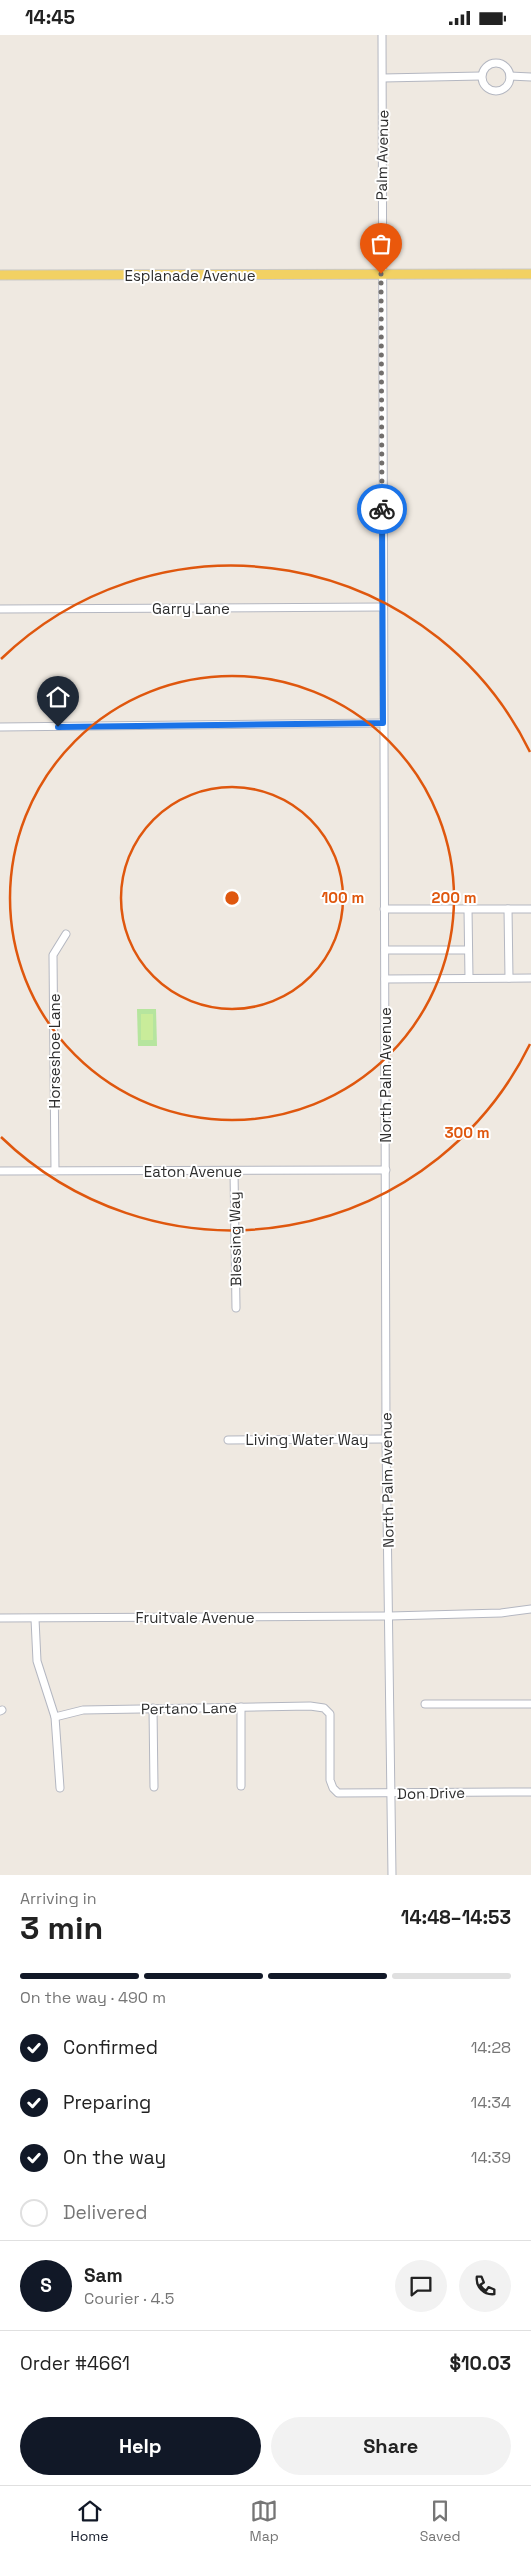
<!DOCTYPE html>
<html lang="en">
<head>
<meta charset="utf-8">
<style>
  :root { --surface:#fff; --page:#f2f2f2; --text:#222; --muted:#767676; --line:#e0e0e0; --accent:#111827 }
  body { margin:0; font-family:"Space Grotesk",sans-serif; background:var(--page); color:var(--text); height:100vh; display:flex; flex-direction:column; font-size:19px; white-space:nowrap }
  * { box-sizing:border-box; margin:0 }
  p { font-size:16px; color:var(--muted) }
  .icon { flex:none; width:28px; height:28px; fill:none; stroke:currentColor; stroke-width:2; stroke-linecap:round; stroke-linejoin:round }
  .map { position:relative; height:1840px; overflow:hidden }
  .drawer { display:flex; flex-direction:column; background:var(--surface); flex:1 }
  .drawer>* { flex:none }
  .pin { position:absolute; display:grid; place-items:center; width:42px; height:42px; color:#fff; margin:-51px -21px; border-radius:50% 50% 50% 0; rotate:-45deg; box-shadow:0 0 5px #0007 }
  .pin .icon { rotate:45deg }
  .courier { position:absolute; display:grid; place-items:center; width:50px; height:50px; margin:-25px; border:4px solid #1a73e8; border-radius:50%; background:#fff; color:#222; box-shadow:0 1px 6px #0007 }
  .summary em { font-style:normal; font-weight:700 }
  .summary div { display:flex; flex-direction:column-reverse }
  .summary { display:flex; align-items:center; justify-content:space-between; height:85px; padding:0 20px }
  h1 { font-size:32px; font-weight:700; line-height:38px }
  .bar { display:grid; grid-template-columns:repeat(4,1fr); gap:8px 5px; align-content:center; height:60px; padding:0 20px }
  .bar i { height:6px; border-radius:4px; background:var(--line) }
  .bar .current { background:var(--accent) }
  .bar p { grid-column:span 4 }
  .line { display:flex; align-items:center; gap:12px; padding:0 20px; border-top:1px solid var(--line) }
  .line div { flex:1 }
  .round { display:grid; place-items:center; flex:none; width:52px; height:52px; border-radius:26px; background:var(--page) }
  ol { padding:0 20px; list-style:none }
  li { display:flex; align-items:center; gap:15px; height:55px }
  li p { margin-inline-start:auto }
  li .icon { padding:5px; border-radius:50%; background:var(--accent); color:#fff; stroke-width:4 }
  li:last-child { color:var(--muted) }
  li i { width:28px; height:28px; border:2px solid var(--line); border-radius:50% }
  .primary-button { display:flex; gap:10px; margin-top:auto; padding:10px 20px }
  .primary-button a { flex:1; height:58px; border-radius:30px; background:var(--accent); color:#fff; font-size:20px; font-weight:700; line-height:58px; text-align:center }
  .primary-button a+a { background:var(--page); color:var(--text) }
  .status { display:flex; justify-content:space-between; align-items:center; height:35px; padding:0 25px; background:var(--surface); direction:ltr }
  .status svg { height:14px; fill:currentColor }
  .tab-bar { display:flex; justify-content:space-around; align-items:center; height:70px; border-top:1px solid var(--line); background:var(--surface); font-size:14px; color:var(--muted) }
  .tab-bar a { display:grid; justify-items:center; gap:2px }
  .tab-bar .current { color:var(--accent) }
  .map>svg:first-child { display:block }
  .grass { fill:#b6e59e }
  .pitch { fill:#c9ec9a }
  .lines { fill:none; stroke-linecap:round; stroke-linejoin:round }
  .minor-casing { stroke:#b4b7c1; stroke-width:9 }
  .major-casing { stroke:#c9c9c9; stroke-width:11 }
  .minor { stroke:#fff; stroke-width:7 }
  .major { stroke:#f2d163; stroke-width:9 }
  .done { stroke:#726f6d; stroke-width:5; stroke-dasharray:0 9 }
  .route { stroke:#1a73e8; stroke-width:6 }
  .ring { fill:none; stroke:#df570e; stroke-width:2.5 }
  .labels { text-anchor:middle; dominant-baseline:central; stroke-width:4; stroke-linejoin:round; paint-order:stroke }
  .street-label { font-size:15px; fill:#2e2e2e; stroke:#fff }
  .centre { fill:#df570e; stroke:#fff; stroke-width:2.5 }
  .ring-label { font-size:15px; text-anchor:middle; font-weight:bold; fill:#df570e; stroke:#fff; stroke-width:4; stroke-linejoin:round; paint-order:stroke }
</style>
</head>
<body>
<div class="status"><b>14:45</b><svg viewBox="0 0 49 12"><path d="M0 12V9h3v3zM5 12V6h3v6zM10 12V3h3v9zM15 12V0h3v12zM26 1h20v11H26zM47 4h2v5h-2z"/></svg></div>
<div class="map">
<svg width="531" height="1840" viewBox="0 0 531 1840">
  <rect width="100%" height="100%" fill="#efe9e1"/>
  <path class="grass" d="M137,974H156L157,1011H138Z"/>
  <rect class="pitch" x="141" y="979" width="12" height="26"/>
  <g class="lines">
    <g class="minor-casing">
      <g id="minor">
        <path d="M382,0L386,1404L392,1840"/>
        <circle cx="496" cy="42" r="14"/>
        <path d="M510,41L531,42"/>
        <path d="M383,43L481,41"/>
        <path d="M0,574L383,572"/>
        <path d="M0,692L383,688"/>
        <path d="M384,874H531"/>
        <path d="M468,874L469,943"/>
        <path d="M508,874L509,943"/>
        <path d="M385,915H468"/>
        <path d="M385,944L531,943"/>
        <path d="M0,1136L386,1135"/>
        <path d="M55,1136L53,920L66,899"/>
        <path d="M234,1136L236,1273"/>
        <path d="M228,1405L386,1404"/>
        <path d="M0,1583L390,1581L501,1578L531,1574"/>
        <path d="M35,1584L37,1626L55,1682L60,1753"/>
        <path d="M425,1669H531"/>
        <path d="M241,1672V1751"/>
        <path d="M153,1673L154,1752"/>
        <path d="M0,1676L2,1675"/>
        <path d="M55,1682L83,1675L310,1671L324,1673L330,1679V1745L333,1753L338,1758L531,1757"/>
      </g>
    </g>
    <g class="major-casing">
      <path id="major" d="M0,240L531,239"/>
    </g>
    <use href="#minor" class="minor"/>
    <use href="#major" class="major"/>
  </g>
  <g class="lines">
    <path class="done" d="M381,239L382,474"/>
    <path class="route" d="M58,692L383,688L382,474"/>
  </g>
  <g class="ring">
    <circle cx="232" cy="863" r="111"/>
    <circle cx="232" cy="863" r="222"/>
    <path d="M530 1009A332 332 0 0 1 1 1102M1 624A332 332 0 0 1 530 717"/>
  </g>
  <g class="labels">
    <g class="street-label">
      <text transform="translate(382 120) rotate(-89)">Palm Avenue</text>
      <text x="190" y="240">Esplanade Avenue</text>
      <text x="191" y="573">Garry Lane</text>
      <text transform="translate(54 1016) rotate(-90)">Horseshoe Lane</text>
      <text transform="translate(385 1040) rotate(-90)">North Palm Avenue</text>
      <text x="193" y="1136">Eaton Avenue</text>
      <text transform="translate(235 1204) rotate(-91)">Blessing Way</text>
      <text x="307" y="1404">Living Water Way</text>
      <text transform="translate(387 1445) rotate(-91)">North Palm Avenue</text>
      <text x="195" y="1582">Fruitvale Avenue</text>
      <text transform="translate(189 1673) rotate(-1)">Pertano Lane</text>
      <text transform="translate(431 1758) rotate(-1)">Don Drive</text>
    </g>
  </g>
  <circle cx="232" cy="863" r="8" class="centre"/>
  <g class="ring-label">
    <text x="343" y="868">100 m</text>
    <text x="454" y="868">200 m</text>
    <text x="467" y="1103">300 m</text>
  </g>
</svg>
<div class="pin" style="left:381px;top:239px;background:#ea580c"><svg class="icon" aria-label="bag" viewBox="0 0 24 24"><path d="M5 8h14l-1 12H6zM9 8a3 3 0 0 1 6 0"/></svg></div>
<div class="pin" style="left:58px;top:692px;background:#1f2937"><svg class="icon" aria-label="home" viewBox="0 0 24 24"><path d="M3 11l9-7 9 7M6 9v11h12V9"/></svg></div>
<div class="courier" style="left:382px;top:474px"><svg class="icon" aria-label="bike" viewBox="0 0 24 24"><circle cx="6" cy="16" r="4"/><circle cx="18" cy="16" r="4"/><path d="M6 16l4-8h5l3 8M10 8l3 8H6M13 5h3"/></svg></div>
</div>
<section class="drawer">
<div class="summary"><div><h1>3 min</h1><p>Arriving in</p></div><em>14:48–14:53</em></div>
<div class="bar"><i class="current"></i><i class="current"></i><i class="current"></i><i></i><p>On the way · 490 m</p></div>
<ol>
<li><svg class="icon" aria-label="check" viewBox="0 0 24 24"><path d="M5 12l5 5 9-10"/></svg>Confirmed<p>14:28</p></li>
<li><svg class="icon" aria-label="check" viewBox="0 0 24 24"><path d="M5 12l5 5 9-10"/></svg>Preparing<p>14:34</p></li>
<li><svg class="icon" aria-label="check" viewBox="0 0 24 24"><path d="M5 12l5 5 9-10"/></svg>On the way<p>14:39</p></li>
<li><i></i>Delivered</li>
</ol>
<div class="line" style="height:90px"><b class="round" style="background:var(--accent);color:#fff">S</b><div><b>Sam</b><p>Courier · 4.5</p></div><a class="round"><svg class="icon" aria-label="chat" viewBox="0 0 24 24"><path d="M4 5h16v11H9l-5 4z"/></svg></a><a class="round"><svg class="icon" aria-label="phone" viewBox="0 0 24 24"><path d="M5 4h4l2 5-3 2q2 4 5 5l2-3 5 2v4C11 20 4 13 5 4z"/></svg></a></div>
<div class="line" style="height:65px"><div>Order #4661</div><b>$10.03</b></div>
<div class="primary-button"><a>Help</a><a>Share</a></div>
</section>
<nav class="tab-bar">
<a class="current"><svg class="icon" aria-label="home" viewBox="0 0 24 24"><path d="M3 11l9-7 9 7M6 9v11h12V9"/></svg>Home</a>
<a><svg class="icon" aria-label="map" viewBox="0 0 24 24"><path d="M3 6l6-2 6 2 6-2v14l-6 2-6-2-6 2zM9 4v14M15 6v14"/></svg>Map</a>
<a><svg class="icon" aria-label="saved" viewBox="0 0 24 24"><path d="M7 4h10v16l-5-4-5 4z"/></svg>Saved</a>
</nav>
</body>
</html>
